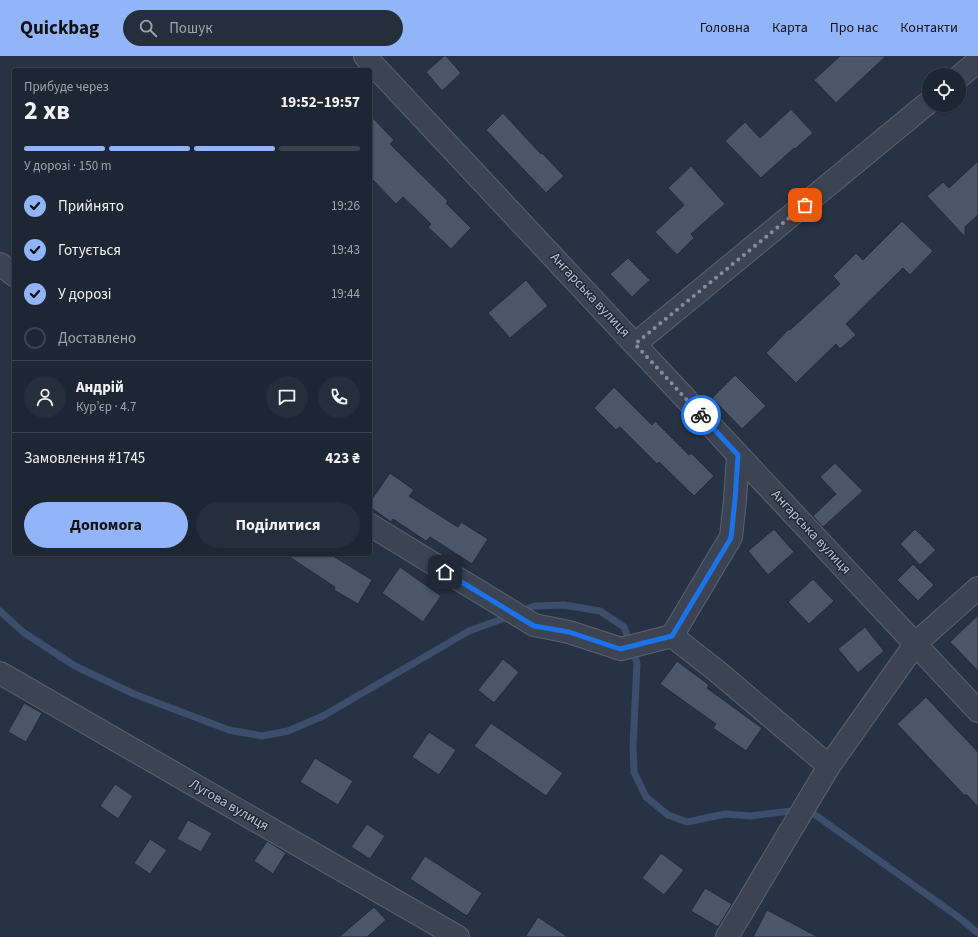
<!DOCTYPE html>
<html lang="uk">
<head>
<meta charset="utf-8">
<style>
  :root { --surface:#1d2633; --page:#252e3b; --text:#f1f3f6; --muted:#a0a5ac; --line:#3b434e; --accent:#92b5f9 }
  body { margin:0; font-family:"Source Sans 3",sans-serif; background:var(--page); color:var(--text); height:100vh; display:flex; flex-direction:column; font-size:15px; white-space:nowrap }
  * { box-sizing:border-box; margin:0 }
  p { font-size:13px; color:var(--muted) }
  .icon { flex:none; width:22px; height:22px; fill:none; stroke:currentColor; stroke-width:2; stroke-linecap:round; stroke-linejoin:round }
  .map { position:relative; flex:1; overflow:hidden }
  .panel { position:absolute; left:12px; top:12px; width:360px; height:488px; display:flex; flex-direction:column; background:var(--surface); border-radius:4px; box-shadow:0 1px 3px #0004,0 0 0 1px var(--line) }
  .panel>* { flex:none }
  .buttons { position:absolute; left:922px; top:12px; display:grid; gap:8px }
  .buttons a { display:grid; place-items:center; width:44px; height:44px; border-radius:50%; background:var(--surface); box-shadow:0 1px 3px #0004,0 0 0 1px var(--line); font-size:20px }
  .pin { position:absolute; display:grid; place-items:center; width:34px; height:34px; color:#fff; margin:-17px; border-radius:8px; box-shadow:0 2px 6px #0006 }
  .courier { position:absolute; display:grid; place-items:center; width:40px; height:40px; margin:-20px; border:3px solid #1a73e8; border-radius:50%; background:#fff; color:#222; box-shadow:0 1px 5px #0007 }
  .headline em { font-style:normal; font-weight:700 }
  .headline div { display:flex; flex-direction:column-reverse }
  .headline { display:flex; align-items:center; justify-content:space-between; height:68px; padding:0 12px }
  h1 { font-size:26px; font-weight:700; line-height:30px }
  .bar { display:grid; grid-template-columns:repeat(4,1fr); gap:6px 4px; align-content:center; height:48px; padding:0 12px }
  .bar i { height:5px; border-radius:3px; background:var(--line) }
  .bar .selected { background:var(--accent) }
  .bar p { grid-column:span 4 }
  .line { display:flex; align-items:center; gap:10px; padding:0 12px; border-top:1px solid var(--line) }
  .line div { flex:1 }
  .round { display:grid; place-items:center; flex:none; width:42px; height:42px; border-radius:21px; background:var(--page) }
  ol { padding:0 12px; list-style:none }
  li { display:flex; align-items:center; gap:12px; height:44px }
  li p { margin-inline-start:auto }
  li .icon { padding:4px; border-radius:50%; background:var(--accent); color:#111; stroke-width:4 }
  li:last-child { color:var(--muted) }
  li i { width:22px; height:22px; border:2px solid var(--line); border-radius:50% }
  .action { display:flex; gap:8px; margin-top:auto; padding:8px 12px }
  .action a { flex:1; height:46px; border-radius:24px; background:var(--accent); color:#111; font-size:16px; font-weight:700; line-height:46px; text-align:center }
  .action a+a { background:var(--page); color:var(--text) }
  header { display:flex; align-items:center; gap:24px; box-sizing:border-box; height:56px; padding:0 20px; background:var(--accent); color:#111 }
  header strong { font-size:19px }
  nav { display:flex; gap:22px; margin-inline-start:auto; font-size:14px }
  .search { width:280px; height:36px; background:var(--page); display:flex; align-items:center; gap:10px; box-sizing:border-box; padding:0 14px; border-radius:22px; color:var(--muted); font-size:15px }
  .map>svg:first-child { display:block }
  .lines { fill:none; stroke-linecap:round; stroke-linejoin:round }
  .stream { stroke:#3d4e6c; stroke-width:7 }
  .building { fill:#4b566a; stroke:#222b3b }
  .minor-casing { stroke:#5a6270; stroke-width:24 }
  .minor { stroke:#3c4453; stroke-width:22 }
  .done { stroke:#868e9d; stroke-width:4; stroke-dasharray:0 7.2 }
  .route { stroke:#1a73e8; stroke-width:5 }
  .labels { text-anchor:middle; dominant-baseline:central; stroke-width:3; stroke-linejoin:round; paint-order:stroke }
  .street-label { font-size:14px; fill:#b9c0cd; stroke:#202939 }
</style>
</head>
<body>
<header>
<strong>Quickbag</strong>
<div class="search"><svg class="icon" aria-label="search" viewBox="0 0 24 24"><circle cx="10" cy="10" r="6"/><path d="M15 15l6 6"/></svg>Пошук</div>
<nav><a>Головна</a><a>Карта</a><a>Про нас</a><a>Контакти</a></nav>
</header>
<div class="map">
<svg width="978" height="881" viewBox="0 0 978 881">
  <rect width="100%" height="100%" fill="#273244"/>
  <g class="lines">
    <g class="stream">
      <path d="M0,555L23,576L75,610L134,638L229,674L262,680L288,675L323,660L469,575L510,560"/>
      <path d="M519,556L535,550L564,549L600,555L624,571L637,607L633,690L634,716L646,741L668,759L687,766L725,758L750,760L807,753L957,860L978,877"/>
    </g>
  </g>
  <g class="building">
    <path d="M444,0H446L461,17L442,35L426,16Z"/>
    <path d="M840,0H886L836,47L814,24Z"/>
    <path d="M791,53L813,77L795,93L794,92L761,122L725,85L745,66L760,82Z"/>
    <path d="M503,57L541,98L542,97L564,120L546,137L486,74Z"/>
    <path d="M370,59L394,84L390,88L448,145L446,147L471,172L451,193L428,171L431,168L403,141L396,148L370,121Z"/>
    <path d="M978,105V159L965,171V181L927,140L943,126L949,132Z"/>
    <path d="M691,110L725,148L691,178L694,182L677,199L655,176L684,149L668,132Z"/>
    <path d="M902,165L933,195L910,219L903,212L846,268L856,279L840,293L836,288L796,327L766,297L789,273L790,274L840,228L833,220L856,197L863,204Z"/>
    <path d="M628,202L650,224L632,241L610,218Z"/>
    <path d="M526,224L548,250L510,282L488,257Z"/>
    <path d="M735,319L766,350L742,373L712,342Z"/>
    <path d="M614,331L652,369L655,365L689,399L691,397L714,420L694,440L659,406L657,408L620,371L616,374L594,352Z"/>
    <path d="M835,407L863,435L823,471L813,460L836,438L820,421Z"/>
    <path d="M390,417L414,434L409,440L458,471L461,466L488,483L472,508L430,481L426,485L393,463L391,466L370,451V446Z"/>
    <path d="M774,473L794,496L768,519L748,495Z"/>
    <path d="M915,473L936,494L920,509L900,488Z"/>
    <path d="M285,498H330L372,524L358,548L334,534L335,531Z"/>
    <path d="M913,508L934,529L918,545L897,524Z"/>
    <path d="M400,511L441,540L423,566L382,537Z"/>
    <path d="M813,523L834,545L809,568L788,546Z"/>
    <path d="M978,559V615L950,586Z"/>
    <path d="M865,571L884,595L858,617L838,593Z"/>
    <path d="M503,603L519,616L494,647L478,634Z"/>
    <path d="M677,605L709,629L707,632L762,672L746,695L713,672L716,668L660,628Z"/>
    <path d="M926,641L978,696V751L966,738L965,740L897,668Z"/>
    <path d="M24,647L42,657L26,686L8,676Z"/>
    <path d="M491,667L563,717L546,740L474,690Z"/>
    <path d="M429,676L456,694L439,719L412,701Z"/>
    <path d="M315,702L353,725L338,749L300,726Z"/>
    <path d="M115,728L133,740L118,763L100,750Z"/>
    <path d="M188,764L212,777L201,796L177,783Z"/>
    <path d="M367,768L385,780L370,803L351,791Z"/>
    <path d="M150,783L167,794L150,818L134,807Z"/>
    <path d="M267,785L286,797L273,818L254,805Z"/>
    <path d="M661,797L684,814L664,839L642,822Z"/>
    <path d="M425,800L482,837L467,860L410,823Z"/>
    <path d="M705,832L732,848L718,871L691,855Z"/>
    <path d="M374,851L386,864L367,881H339Z"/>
    <path d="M767,854L818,881H753Z"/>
    <path d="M538,861L568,881H525Z"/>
  </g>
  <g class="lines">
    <g class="minor-casing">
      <g id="minor">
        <path d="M365,0L978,655"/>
        <path d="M959,21L978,5"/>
        <path d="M0,208L14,219"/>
        <path d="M635,288L929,46"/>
        <path d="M370,469L534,569L569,576L621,593L672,580L731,481L735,444L738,399"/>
        <path d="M672,580L718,616L829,710"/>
        <path d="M0,617L458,881"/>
        <path d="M727,881L829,710L916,587L978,532"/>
      </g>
    </g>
    <use href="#minor" class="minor"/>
  </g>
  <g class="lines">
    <path class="done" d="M701,359L635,288L805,149"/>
    <path class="route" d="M445,516L534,570L569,576L620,593L672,580L731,482L735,444L738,399L701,359"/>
  </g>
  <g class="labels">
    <g class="street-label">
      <text transform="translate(590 239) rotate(47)">Ангарська вулиця</text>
      <text transform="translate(811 476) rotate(47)">Ангарська вулиця</text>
      <text transform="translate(229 749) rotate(30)">Лугова вулиця</text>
    </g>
  </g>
</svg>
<div class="buttons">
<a><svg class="icon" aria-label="locate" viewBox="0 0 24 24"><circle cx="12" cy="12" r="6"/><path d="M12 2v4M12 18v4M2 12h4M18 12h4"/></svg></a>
</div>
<div class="pin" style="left:805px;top:149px;background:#ea580c"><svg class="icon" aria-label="bag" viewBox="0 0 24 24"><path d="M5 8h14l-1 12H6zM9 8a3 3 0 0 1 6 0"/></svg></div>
<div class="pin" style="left:445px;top:516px;background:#1f2937"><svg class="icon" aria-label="home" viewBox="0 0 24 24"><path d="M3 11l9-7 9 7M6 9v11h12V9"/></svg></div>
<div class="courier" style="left:701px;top:359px"><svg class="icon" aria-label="bike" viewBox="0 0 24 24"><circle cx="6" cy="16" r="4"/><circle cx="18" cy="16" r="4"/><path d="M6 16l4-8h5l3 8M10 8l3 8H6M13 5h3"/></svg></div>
<section class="panel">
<div class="headline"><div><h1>2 хв</h1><p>Прибуде через</p></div><em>19:52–19:57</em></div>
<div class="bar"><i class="selected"></i><i class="selected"></i><i class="selected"></i><i></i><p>У дорозі · 150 m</p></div>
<ol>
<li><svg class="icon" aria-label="check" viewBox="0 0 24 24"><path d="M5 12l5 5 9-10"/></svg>Прийнято<p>19:26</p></li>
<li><svg class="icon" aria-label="check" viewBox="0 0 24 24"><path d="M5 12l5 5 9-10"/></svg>Готується<p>19:43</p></li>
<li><svg class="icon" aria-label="check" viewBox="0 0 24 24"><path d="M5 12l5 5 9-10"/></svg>У дорозі<p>19:44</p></li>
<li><i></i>Доставлено</li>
</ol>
<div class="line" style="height:72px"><a class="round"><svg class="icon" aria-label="person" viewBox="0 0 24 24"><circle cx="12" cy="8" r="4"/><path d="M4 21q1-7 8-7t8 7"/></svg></a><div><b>Андрій</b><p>Кур’єр · 4.7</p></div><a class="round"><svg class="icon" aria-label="chat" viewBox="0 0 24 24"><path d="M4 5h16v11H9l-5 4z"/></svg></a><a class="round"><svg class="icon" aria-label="phone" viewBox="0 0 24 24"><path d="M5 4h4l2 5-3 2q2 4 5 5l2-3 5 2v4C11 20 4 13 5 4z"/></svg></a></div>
<div class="line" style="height:52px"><div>Замовлення #1745</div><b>423 ₴</b></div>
<div class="action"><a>Допомога</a><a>Поділитися</a></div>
</section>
</div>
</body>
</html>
